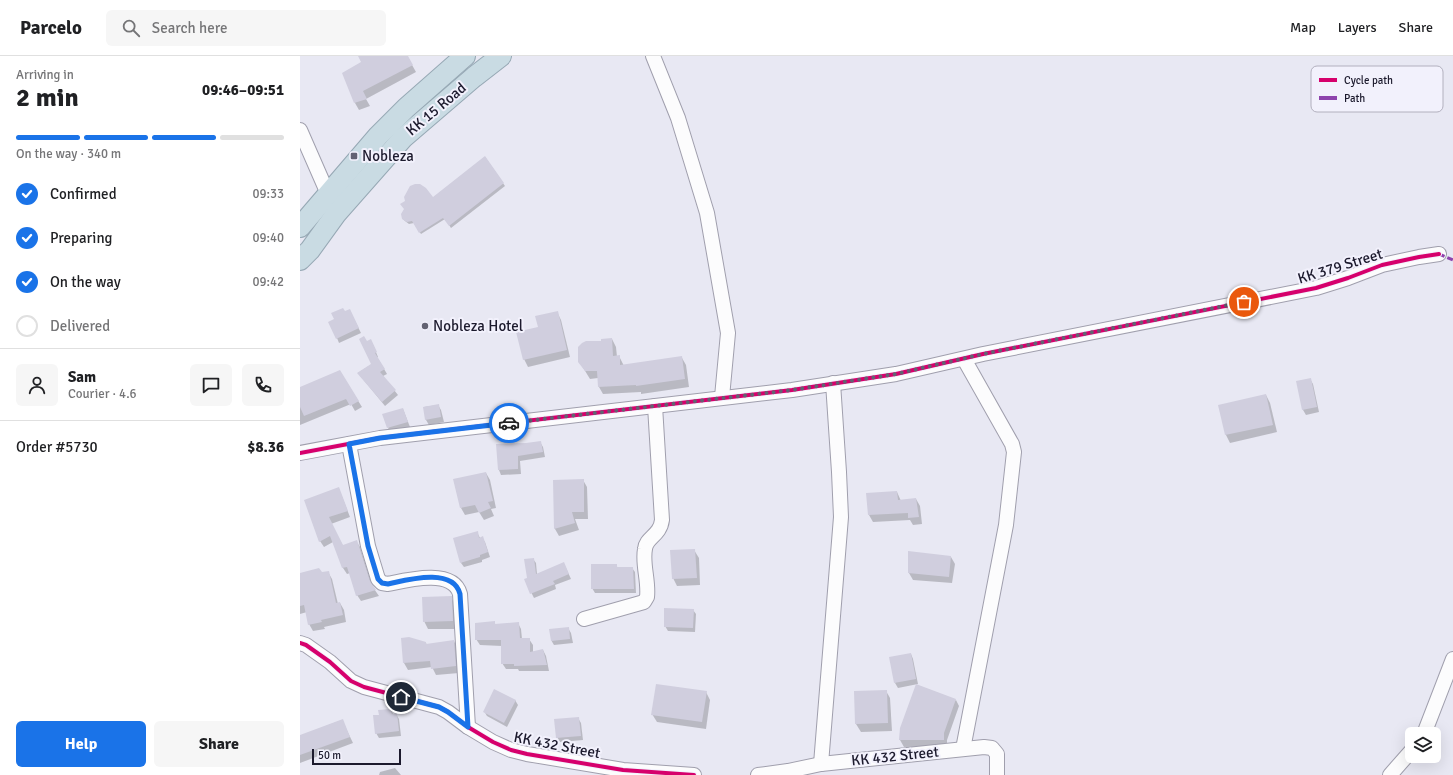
<!DOCTYPE html>
<html lang="en">
<head>
<meta charset="utf-8">
<style>
  :root { --surface:#fff; --page:#f6f6f6; --text:#202124; --muted:#757577; --line:#e0e0e0; --accent:#1a73e8 }
  body { margin:0; font-family:Signika,sans-serif; background:var(--page); color:var(--text); height:100vh; display:flex; flex-direction:column; font-size:15px; white-space:nowrap }
  * { box-sizing:border-box; margin:0 }
  p { font-size:13px; color:var(--muted) }
  .icon { flex:none; width:22px; height:22px; fill:none; stroke:currentColor; stroke-width:2; stroke-linecap:round; stroke-linejoin:round }
  .map { position:relative; flex:1; overflow:hidden }
  .details { display:flex; flex-direction:column; background:var(--surface); width:300px }
  .details>* { flex:none }
  .tools { position:absolute; left:1105px; top:671px; display:grid; gap:8px }
  .tools a { display:grid; place-items:center; width:36px; height:36px; border-radius:6px; background:var(--surface); box-shadow:0 4px 16px #0002; font-size:20px }
  .scale { position:absolute; left:12px; bottom:10px; width:89px; box-sizing:border-box; padding-left:4px; border:2px solid #1c1a2d; border-top:0; font-size:11px; line-height:14px; white-space:nowrap; color:#1c1a2d; -webkit-text-stroke:3px #f2f1fc; paint-order:stroke }
  .pin { position:absolute; display:grid; place-items:center; width:34px; height:34px; color:#fff; margin:-17px; border:2px solid #fff; border-radius:50%; box-shadow:0 1px 4px #0007 }
  .courier { position:absolute; display:grid; place-items:center; width:40px; height:40px; margin:-20px; border:3px solid #1a73e8; border-radius:50%; background:#fff; color:#222; box-shadow:0 1px 5px #0007 }
  .overview em { font-style:normal; font-weight:700 }
  .overview div { display:flex; flex-direction:column-reverse }
  .overview { display:flex; align-items:center; justify-content:space-between; height:68px; padding:0 16px }
  h1 { font-size:26px; font-weight:700; line-height:30px }
  .bar { display:grid; grid-template-columns:repeat(4,1fr); gap:6px 4px; align-content:center; height:48px; padding:0 16px }
  .bar i { height:5px; border-radius:3px; background:var(--line) }
  .bar .on { background:var(--accent) }
  .bar p { grid-column:span 4 }
  .line { display:flex; align-items:center; gap:10px; padding:0 16px; border-top:1px solid var(--line) }
  .line div { flex:1 }
  .round { display:grid; place-items:center; flex:none; width:42px; height:42px; border-radius:6px; background:var(--page) }
  ol { padding:0 16px; list-style:none }
  li { display:flex; align-items:center; gap:12px; height:44px }
  li p { margin-inline-start:auto }
  li .icon { padding:4px; border-radius:50%; background:var(--accent); color:#fff; stroke-width:4 }
  li:last-child { color:var(--muted) }
  li i { width:22px; height:22px; border:2px solid var(--line); border-radius:50% }
  .button { display:flex; gap:8px; margin-top:auto; padding:8px 16px }
  .button a { flex:1; height:46px; border-radius:6px; background:var(--accent); color:#fff; font-size:16px; font-weight:700; line-height:46px; text-align:center }
  .button a+a { background:var(--page); color:var(--text) }
  header { display:flex; align-items:center; gap:24px; box-sizing:border-box; height:56px; padding:0 20px; background:var(--surface); border-bottom:1px solid var(--line) }
  header strong { font-size:19px }
  nav { display:flex; gap:22px; margin-inline-start:auto; font-size:14px }
  .search { width:280px; height:36px; background:var(--page); display:flex; align-items:center; gap:10px; box-sizing:border-box; padding:0 14px; border-radius:6px; color:var(--muted); font-size:15px }
  main { display:flex; flex:1; min-height:0 }
  .map>svg:first-child { display:block }
  .shadow { fill:#0003 }
  .building { fill:#d0cede }
  .lines { fill:none; stroke-linecap:round; stroke-linejoin:round }
  .minor-casing { stroke:#a09fad; stroke-width:16 }
  .highway-casing { stroke:#96a8b4; stroke-width:22 }
  .minor { stroke:#fcfcfd; stroke-width:14 }
  .highway { stroke:#c9dbe3; stroke-width:20 }
  .quiet { stroke:#8e44ad; stroke-width:3; stroke-dasharray:6 3; stroke-linecap:butt }
  .cycleway-casing { stroke:#f2f1fc; stroke-width:6 }
  .cycleway { stroke:#d6006c; stroke-width:4 }
  .done { stroke:#636272; stroke-width:4; stroke-dasharray:0 7.2 }
  .route { stroke:#1a73e8; stroke-width:5 }
  .poi-dot { fill:#636272; stroke:#f2f1fc; stroke-width:1.5 }
  .labels { text-anchor:middle; dominant-baseline:central; stroke-width:4; stroke-linejoin:round; paint-order:stroke }
  .street-label { font-size:15px; fill:#1c1a2d; stroke:#f2f1fc }
  .poi-label { font-size:15px; fill:#1c1a2d; stroke:#f2f1fc; text-anchor:start }
  .key { fill:#f2f1fc; stroke:#b2b0be; stroke-width:1 }
  .key-label { font-size:11px; fill:#1c1a2d }
</style>
</head>
<body>
<header>
<strong>Parcelo</strong>
<div class="search"><svg class="icon" aria-label="search" viewBox="0 0 24 24"><circle cx="10" cy="10" r="6"/><path d="M15 15l6 6"/></svg>Search here</div>
<nav><a>Map</a><a>Layers</a><a>Share</a></nav>
</header>
<main>
<section class="details">
<div class="overview"><div><h1>2 min</h1><p>Arriving in</p></div><em>09:46–09:51</em></div>
<div class="bar"><i class="on"></i><i class="on"></i><i class="on"></i><i></i><p>On the way · 340 m</p></div>
<ol>
<li><svg class="icon" aria-label="check" viewBox="0 0 24 24"><path d="M5 12l5 5 9-10"/></svg>Confirmed<p>09:33</p></li>
<li><svg class="icon" aria-label="check" viewBox="0 0 24 24"><path d="M5 12l5 5 9-10"/></svg>Preparing<p>09:40</p></li>
<li><svg class="icon" aria-label="check" viewBox="0 0 24 24"><path d="M5 12l5 5 9-10"/></svg>On the way<p>09:42</p></li>
<li><i></i>Delivered</li>
</ol>
<div class="line" style="height:72px"><a class="round"><svg class="icon" aria-label="person" viewBox="0 0 24 24"><circle cx="12" cy="8" r="4"/><path d="M4 21q1-7 8-7t8 7"/></svg></a><div><b>Sam</b><p>Courier · 4.6</p></div><a class="round"><svg class="icon" aria-label="chat" viewBox="0 0 24 24"><path d="M4 5h16v11H9l-5 4z"/></svg></a><a class="round"><svg class="icon" aria-label="phone" viewBox="0 0 24 24"><path d="M5 4h4l2 5-3 2q2 4 5 5l2-3 5 2v4C11 20 4 13 5 4z"/></svg></a></div>
<div class="line" style="height:52px"><div>Order #5730</div><b>$8.36</b></div>
<div class="button"><a>Help</a><a>Share</a></div>
</section>
<div class="map">
<svg width="1153" height="719" viewBox="0 0 1153 719">
  <rect width="100%" height="100%" fill="#e8e8f3"/>
  <g class="shadow">
    <path d="M59,0H107L116,16L66,43L70,50L59,54L55,47L62,6Z"/>
    <path d="M185,101L205,130L151,172L145,163L121,178L114,167L109,168L105,165L103,163L133,142Z"/>
    <path d="M44,256L52,259L61,277L39,287L37,282Z"/>
    <path d="M257,256L261,264L270,301L228,311L224,303L239,272Z"/>
    <path d="M312,283L316,291L317,301L319,300L324,310L382,302L386,309L389,331L341,338V336L303,338L299,331L298,322L290,323L279,305L302,286Z"/>
    <path d="M73,289L78,301H77L87,318L83,320L98,339L85,350L58,317L72,308Z"/>
    <path d="M40,316L62,351L55,355L51,348L0,369V332Z"/>
    <path d="M1010,323L1013,328L1019,356L1006,359L1003,354Z"/>
    <path d="M966,339L970,347L977,376L930,387L926,379L919,350Z"/>
    <path d="M138,349L141,354L144,366L129,369L126,364L124,351Z"/>
    <path d="M103,353L110,371L91,377L88,372Z"/>
    <path d="M240,386L243,391L245,401L220,405L221,418L201,419L199,414L226,388Z"/>
    <path d="M186,417L190,424L196,452L191,453L194,460L184,464L179,456L165,459L161,452Z"/>
    <path d="M283,424L287,431L288,463H275L279,474L259,480L255,473L254,425Z"/>
    <path d="M39,433L50,461L31,468L43,490L56,485L60,491L72,530L79,540L61,545L57,539L50,517L47,518L43,512L33,486L24,491L20,485Z"/>
    <path d="M597,436L601,445L616,443L620,450L622,468L613,469L610,464L573,466L569,459Z"/>
    <path d="M177,476L180,482H182L185,486L190,501L182,504V506L164,511L161,507Z"/>
    <path d="M394,494L399,502L400,529L377,530L373,522Z"/>
    <path d="M651,501L655,508L652,527L613,524L609,517Z"/>
    <path d="M233,503L236,507L237,518L266,512L271,523L255,529L256,533L234,542L225,524L228,522Z"/>
    <path d="M316,509L318,512H332L335,516L336,537H295L292,532Z"/>
    <path d="M28,516L32,523L38,548L40,547L44,554L46,566L24,571L25,573L13,575L9,568L7,556L0,558V518Z"/>
    <path d="M151,541L155,549L157,573H128L124,565Z"/>
    <path d="M393,554L396,558L395,576L368,575L365,570Z"/>
    <path d="M194,566L196,569L218,567L221,573L222,583H229L233,589V596L243,594L246,600L249,615H219L218,613H206L202,607V590L180,589L176,583Z"/>
    <path d="M268,572L271,577L273,587L254,589L251,584Z"/>
    <path d="M102,583L126,587L127,589L154,585L157,592L159,617L136,619L132,611L108,614L104,607Z"/>
    <path d="M611,598L613,603L618,628L598,632L595,627Z"/>
    <path d="M586,635L590,642L592,675L561,676L556,668Z"/>
    <path d="M406,636L410,644L406,673L357,666L352,658Z"/>
    <path d="M215,644L218,649L207,671L187,660L184,655Z"/>
    <path d="M656,644L659,650L647,684V690L604,691L600,684Z"/>
    <path d="M91,654L93,658H96L99,663L101,680L79,682L76,677L80,660Z"/>
    <path d="M278,662L281,667L283,684L260,686L257,681Z"/>
    <path d="M42,664L53,687L0,707V680Z"/>
    <path d="M95,712L101,719H105H79L80,716Z"/>
  </g>
  <g class="building">
    <path d="M58,0H108L113,9L63,35L67,43L54,47L42,17L61,6Z"/>
    <path d="M185,100L204,127L149,170L143,162L119,177L112,165L107,166L102,163L101,158L104,153L100,148L105,145L104,141L110,130L115,128H120L126,132L133,141Z"/>
    <path d="M43,252L45,255L50,253L59,272L36,283L28,266L34,263L31,257Z"/>
    <path d="M258,255L267,294L223,304L216,276L238,271L235,260Z"/>
    <path d="M64,280L67,285L71,283L77,296L75,297L85,313L80,316L96,334L82,346L57,317L71,308L59,283Z"/>
    <path d="M312,282L313,300L320,299V309L382,300L385,323L336,330V329L298,331L297,315H285L278,306V291L282,287L286,285H301V283Z"/>
    <path d="M40,314L59,345L50,350L46,343L4,360L0,351V331Z"/>
    <path d="M1011,322L1017,351L1002,354L996,325Z"/>
    <path d="M966,338L973,369L925,379L918,349Z"/>
    <path d="M139,348L141,361L125,364L123,351Z"/>
    <path d="M103,352L108,366L87,372L82,358Z"/>
    <path d="M241,385L243,396L218,400V413L198,414L196,388L226,387Z"/>
    <path d="M186,416L193,445L188,446L191,452L179,457L175,449L160,452L153,423Z"/>
    <path d="M284,423V456H272L275,467L254,473L253,424Z"/>
    <path d="M39,431L48,455L29,461L43,489L57,484L70,525L76,534L56,540L47,511L42,512L30,480L19,486L4,444Z"/>
    <path d="M597,435L598,444L616,442L619,461L608,462V457L568,459L566,437Z"/>
    <path d="M178,475L179,482L183,480L188,496L180,499V501L160,507L153,482Z"/>
    <path d="M395,493L397,522L372,523L370,494Z"/>
    <path d="M608,495L651,500L649,521L608,517Z"/>
    <path d="M234,502L236,518L264,506L269,518L253,525L255,528L230,538L224,523L227,522L224,503Z"/>
    <path d="M291,508H317V511H333L334,533H291Z"/>
    <path d="M19,512L22,516L29,515L36,547L40,546L43,559L21,564L22,566L8,569L4,549L0,550V517Z"/>
    <path d="M152,540L153,565L123,566L122,541Z"/>
    <path d="M364,552L394,553L393,572L364,571Z"/>
    <path d="M195,565V568L219,566L220,582H230V596L243,593L247,609L214,610V608H201V584H175V567Z"/>
    <path d="M269,571L270,583L251,585L249,573Z"/>
    <path d="M109,581L126,586V588L154,584L156,610L131,613L130,605L103,607L101,582Z"/>
    <path d="M611,597L616,623L594,627L589,601Z"/>
    <path d="M356,628L407,635L402,666L351,659Z"/>
    <path d="M616,628L656,643L644,677V684H599L600,672Z"/>
    <path d="M194,633L216,644L204,667L183,656Z"/>
    <path d="M587,634L588,667L555,668L554,635Z"/>
    <path d="M91,653L92,658L97,657L99,675L75,678L73,659H79L78,654Z"/>
    <path d="M279,661L281,680L256,682L254,663Z"/>
    <path d="M43,663L50,681L0,699V679Z"/>
  </g>
  <g class="lines">
    <g class="minor-casing">
      <g id="minor">
        <path d="M353,0L378,62L407,157L428,277L422,341"/>
        <path d="M0,74L28,138"/>
        <path d="M49,388L68,490L78,523L82,527L88,528C107,524 153,512 160,538L168,671"/>
        <path d="M0,397L80,382L492,334L596,318L683,298L1016,232L1048,222L1082,209L1119,201L1139,198"/>
        <path d="M284,563L344,546L347,541C349,525 342,508 345,493C346,481 360,480 362,464L355,350"/>
        <path d="M0,587L6,589L30,606L51,625L64,631L139,651L148,656L168,671L193,686L211,694L227,698L323,714L394,719"/>
        <path d="M1124,678L1153,603"/>
        <path d="M663,693L706,469L714,396L712,388L664,303"/>
        <path d="M521,708L541,461L539,416L533,327"/>
        <path d="M458,719L488,715L521,708L684,691L692,692L697,698V719"/>
        <path d="M1090,719L1112,694"/>
      </g>
    </g>
    <g class="highway-casing">
      <g id="highway">
        <path d="M0,171L78,80L106,52L165,0"/>
        <path d="M0,204L10,194L36,158L103,82L174,21L201,0"/>
      </g>
    </g>
    <use href="#minor" class="minor"/>
    <use href="#highway" class="highway"/>
    <path class="quiet" d="M1139,198L1153,204"/>
    <g class="cycleway-casing">
      <g id="cycleway">
        <path d="M0,397L80,382L492,334L596,318L683,298L1016,232L1048,222L1082,209L1119,201L1139,198"/>
        <path d="M0,587L6,589L30,606L51,625L64,631L139,651L148,656L168,671L193,686L211,694L227,698L323,714L394,719"/>
      </g>
    </g>
    <use href="#cycleway" class="cycleway"/>
  </g>
  <g class="lines">
    <path class="done" d="M209,367L492,334L596,318L683,298L944,246"/>
    <path class="route" d="M101,641L139,651L148,656L168,671L160,538C153,511 107,524 88,528L82,527L78,523L68,490L49,388L80,382L209,367"/>
  </g>
  <g class="poi-dot">
    <rect x="50" y="96" width="8" height="8" rx="2"/>
    <circle cx="125" cy="270" r="4"/>
  </g>
  <g class="labels">
    <g class="street-label">
      <text transform="translate(136 53) rotate(-40)">KK 15 Road</text>
      <text transform="translate(1040 210) rotate(-17)">KK 379 Street</text>
      <text transform="translate(257 689) rotate(11)">KK 432 Street</text>
      <text transform="translate(595 700) rotate(-6)">KK 432 Street</text>
    </g>
    <g class="poi-label">
      <text x="62" y="100">Nobleza</text>
      <text x="133" y="270">Nobleza Hotel</text>
    </g>
  </g>
  <rect x="1011" y="10" width="132" height="46" rx="6" class="key"/>
  <rect x="1019" y="22" width="18" height="4" fill="#d6006c"/>
  <rect x="1019" y="40" width="18" height="4" fill="#8e44ad"/>
  <g class="key-label">
    <text x="1044" y="28">Cycle path</text>
    <text x="1044" y="46">Path</text>
  </g>
</svg>
<div class="tools">
<a><svg class="icon" aria-label="layers" viewBox="0 0 24 24"><path d="M12 4l9 5-9 5-9-5zM3 14l9 5 9-5"/></svg></a>
</div>
<div class="scale">50 m</div>
<div class="pin" style="left:944px;top:246px;background:#ea580c"><svg class="icon" aria-label="bag" viewBox="0 0 24 24"><path d="M5 8h14l-1 12H6zM9 8a3 3 0 0 1 6 0"/></svg></div>
<div class="pin" style="left:101px;top:641px;background:#1f2937"><svg class="icon" aria-label="home" viewBox="0 0 24 24"><path d="M3 11l9-7 9 7M6 9v11h12V9"/></svg></div>
<div class="courier" style="left:209px;top:367px"><svg class="icon" aria-label="car" viewBox="0 0 24 24"><path d="M5 17H2v-5l4-1 3-4h7l3 4 3 1v5h-3M9 17h6M6 11h13"/><circle cx="7" cy="17" r="2"/><circle cx="17" cy="17" r="2"/></svg></div>
</div>
</main>
</body>
</html>
